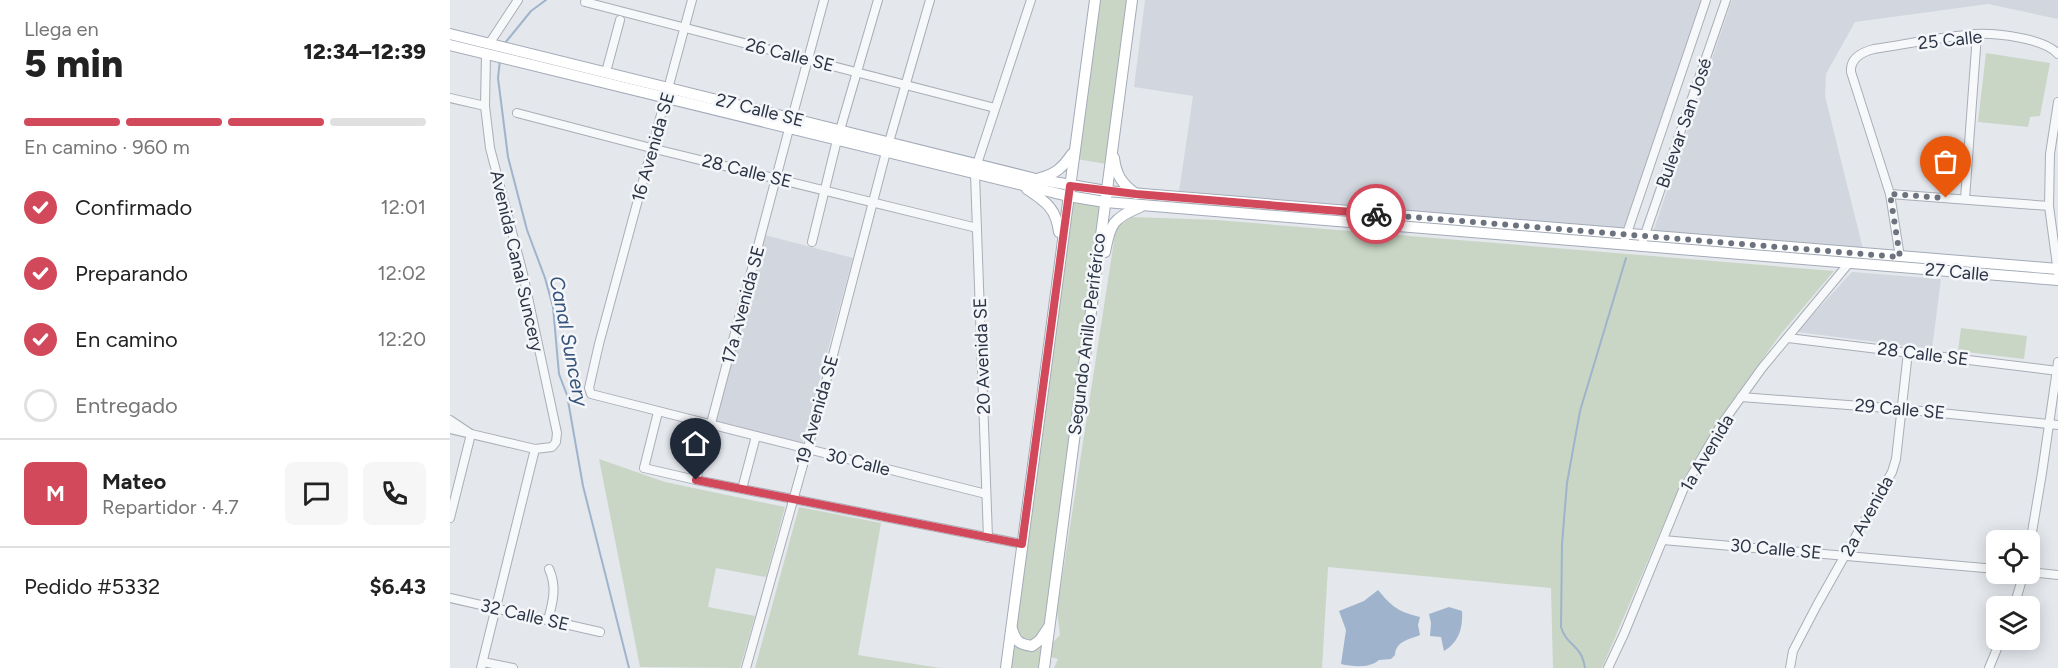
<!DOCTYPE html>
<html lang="es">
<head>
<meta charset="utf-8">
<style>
  :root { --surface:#fff; --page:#f6f6f6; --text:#222; --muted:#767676; --line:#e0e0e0; --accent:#d1495b }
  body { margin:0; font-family:Figtree,sans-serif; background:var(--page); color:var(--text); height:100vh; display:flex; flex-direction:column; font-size:22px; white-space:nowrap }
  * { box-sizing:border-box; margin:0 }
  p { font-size:20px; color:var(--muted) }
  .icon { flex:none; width:33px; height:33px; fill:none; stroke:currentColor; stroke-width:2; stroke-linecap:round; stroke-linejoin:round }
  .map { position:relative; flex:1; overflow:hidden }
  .side { display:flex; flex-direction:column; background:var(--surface); width:450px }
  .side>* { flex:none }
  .tools { position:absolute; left:1536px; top:530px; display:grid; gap:12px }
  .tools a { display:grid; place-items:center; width:54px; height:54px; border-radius:9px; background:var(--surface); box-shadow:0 3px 15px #0003; font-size:30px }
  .pin { position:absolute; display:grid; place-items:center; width:51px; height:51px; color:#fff; margin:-62px -26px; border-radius:50% 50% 50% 0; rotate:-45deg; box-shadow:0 0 6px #0007 }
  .pin .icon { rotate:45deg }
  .courier { position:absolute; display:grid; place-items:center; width:60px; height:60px; margin:-30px; border:4px solid #d1495b; border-radius:50%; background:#fff; color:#222; box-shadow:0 2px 8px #0007 }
  .summary em { font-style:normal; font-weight:800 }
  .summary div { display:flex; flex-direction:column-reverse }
  .summary { display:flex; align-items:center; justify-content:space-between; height:102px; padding:0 24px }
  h1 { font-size:39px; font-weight:800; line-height:45px }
  .bar { display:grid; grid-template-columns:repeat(4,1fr); gap:9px 6px; align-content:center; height:72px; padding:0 24px }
  .bar i { height:8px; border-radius:4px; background:var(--line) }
  .bar .active { background:var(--accent) }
  .bar p { grid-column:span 4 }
  .line { display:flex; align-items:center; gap:15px; padding:0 24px; border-top:2px solid var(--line) }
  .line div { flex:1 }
  .round { display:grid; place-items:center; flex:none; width:63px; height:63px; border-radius:9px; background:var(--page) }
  ol { padding:0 24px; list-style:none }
  li { display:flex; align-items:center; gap:18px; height:66px }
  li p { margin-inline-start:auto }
  li .icon { padding:6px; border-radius:50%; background:var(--accent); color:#fff; stroke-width:4 }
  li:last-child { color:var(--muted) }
  li i { width:33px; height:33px; border:3px solid var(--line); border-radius:50% }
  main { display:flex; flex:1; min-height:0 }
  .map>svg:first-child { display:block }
  .built { fill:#d2d6de }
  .green { fill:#c9d6c5 }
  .water { fill:#9fb4cc }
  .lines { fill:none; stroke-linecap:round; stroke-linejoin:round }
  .stream { stroke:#9fb4cc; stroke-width:2 }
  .minor-casing { stroke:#a9aeb7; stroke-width:10 }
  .major-casing { stroke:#a3abb8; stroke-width:12 }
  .minor { stroke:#f7f8fa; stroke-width:8 }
  .major { stroke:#fff; stroke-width:10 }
  .done { stroke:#6c737f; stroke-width:6; stroke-dasharray:0 10.8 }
  .route { stroke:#d1495b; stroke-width:8 }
  .labels { text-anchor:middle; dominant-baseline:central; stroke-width:5; stroke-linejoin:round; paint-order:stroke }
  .street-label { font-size:18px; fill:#2b3445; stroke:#f4f6f9 }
  .water-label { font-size:20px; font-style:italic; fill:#34527a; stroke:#f4f6f9 }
</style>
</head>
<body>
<main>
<section class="side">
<div class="summary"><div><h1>5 min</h1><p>Llega en</p></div><em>12:34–12:39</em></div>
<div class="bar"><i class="active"></i><i class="active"></i><i class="active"></i><i></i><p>En camino · 960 m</p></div>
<ol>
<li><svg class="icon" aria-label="check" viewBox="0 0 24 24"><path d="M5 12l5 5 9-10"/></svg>Confirmado<p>12:01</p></li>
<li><svg class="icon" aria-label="check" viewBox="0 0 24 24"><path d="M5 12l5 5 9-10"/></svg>Preparando<p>12:02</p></li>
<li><svg class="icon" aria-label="check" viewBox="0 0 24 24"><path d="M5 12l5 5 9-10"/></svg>En camino<p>12:20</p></li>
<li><i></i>Entregado</li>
</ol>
<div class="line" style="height:108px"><b class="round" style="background:var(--accent);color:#fff">M</b><div><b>Mateo</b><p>Repartidor · 4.7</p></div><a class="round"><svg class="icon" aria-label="chat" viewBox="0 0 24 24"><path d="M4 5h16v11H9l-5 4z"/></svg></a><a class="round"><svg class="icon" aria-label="phone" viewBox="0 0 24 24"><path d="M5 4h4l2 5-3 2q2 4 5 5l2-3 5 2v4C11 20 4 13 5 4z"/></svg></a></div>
<div class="line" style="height:78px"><div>Pedido #5332</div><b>$6.43</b></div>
</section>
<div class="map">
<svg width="1608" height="668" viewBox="0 0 1608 668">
  <rect width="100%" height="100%" fill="#e4e7ec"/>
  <g class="built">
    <path d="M695,0H1251L1174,230L729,192L743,96L684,87Z"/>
    <path d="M1282,0H1608V19L1538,4L1405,22L1376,74L1375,96L1413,249L1203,232Z"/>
    <path d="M315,235L403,258L352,445L266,422Z"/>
    <path d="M1402,272L1491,279L1482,349L1347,332Z"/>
  </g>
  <g class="green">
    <path d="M648,0H678L656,164L627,159Z"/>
    <path d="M1536,53L1600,63L1590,116L1580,117L1578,127L1528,122Z"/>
    <path d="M618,198L653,203L594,626L583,640L573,641L564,627Z"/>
    <path d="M682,217L766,220L1384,271L1330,335L1275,411L1232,481L1152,668H1103L1101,588L878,567L872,668H604L608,659L601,657L602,643L610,635L607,611L666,228Z"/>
    <path d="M1511,328L1577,336L1574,359L1508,351Z"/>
    <path d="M149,459L215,482L335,507L316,577L266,568L258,607L305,616L290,668L190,667Z"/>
    <path d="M349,507L431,523L408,655L490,668H305Z"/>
    <path d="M560,636L570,645L594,639L589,668H556Z"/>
  </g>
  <g class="water">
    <path d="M928,590C942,607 949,612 970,617L968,625L970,635C958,640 946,641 945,655L941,659L929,660C920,668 904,667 891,664L896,630L889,611L914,601Z"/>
    <path d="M999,607L1012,611C1013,628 1009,642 994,651L991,637L980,636L981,623L979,614Z"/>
  </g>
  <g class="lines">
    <g class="stream">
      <path d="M55,43L81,11L96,0"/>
      <path d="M50,60L48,78L58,157L77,230L95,278L103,307L109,374L117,395L133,486L179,668"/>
      <path d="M1135,668C1131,643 1117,647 1111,627L1112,544L1117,483L1130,411L1176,258"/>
    </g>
    <g class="minor-casing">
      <g id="minor">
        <path d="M242,0L149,344L139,388L141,394L536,494"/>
        <path d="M135,2L545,108"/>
        <path d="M39,44L68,0"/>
        <path d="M156,72L170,20"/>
        <path d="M0,98L35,106"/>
        <path d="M67,113L201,148L527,228"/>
        <path d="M342,118L374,0"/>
        <path d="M390,130L428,0"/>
        <path d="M439,142L480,0"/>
        <path d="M527,164L581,0"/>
        <path d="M525,174L538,538"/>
        <path d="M1440,194L1599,206"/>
        <path d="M1515,199L1527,34"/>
        <path d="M1175,239L1256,0"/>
        <path d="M1193,240L1276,0"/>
        <path d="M362,242L387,140"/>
        <path d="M1450,257L1440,194L1401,72C1400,58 1412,52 1424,49C1457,44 1491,37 1525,34C1546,33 1594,38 1608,54"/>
        <path d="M1608,273L1599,206L1600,154L1608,102"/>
        <path d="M1338,338L1608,371"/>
        <path d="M1291,397L1451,409L1608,425"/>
        <path d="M208,412L194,468L246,480L572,544"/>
        <path d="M0,420L21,434L0,518"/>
        <path d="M0,429L85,449L102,447L106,442L107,433L73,274L40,148L35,106L36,54"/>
        <path d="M246,480L339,129"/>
        <path d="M292,489L306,436"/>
        <path d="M1213,540L1546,569"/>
        <path d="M1580,544L1592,473L1608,362"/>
        <path d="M1580,572L1608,575"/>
        <path d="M0,598L150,632"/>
        <path d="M1564,606L1574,573"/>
        <path d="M98,620C103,602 107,586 99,569"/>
        <path d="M33,662L63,668"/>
        <path d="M31,668L85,449"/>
        <path d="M296,668L371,401L436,152"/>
        <path d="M1158,668L1174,634L1233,490L1271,425L1312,368L1399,263"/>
        <path d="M1340,668L1343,651L1367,605L1442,472L1446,459L1458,352"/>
        <path d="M1539,668L1551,639"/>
      </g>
    </g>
    <g class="major-casing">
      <g id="major">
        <path d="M0,34L586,179L656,191L1608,269"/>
        <path d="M0,45L618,196L655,202L1608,280"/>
        <path d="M664,158C666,175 672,184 686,194"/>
        <path d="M590,178C606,174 613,167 622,154"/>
        <path d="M577,189C596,202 606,208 609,232"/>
        <path d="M655,252C660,224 663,218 690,207"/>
        <path d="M562,629C566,642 569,644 582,646L590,640L598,628"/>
        <path d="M556,668L645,0"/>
        <path d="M594,668L682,0"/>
      </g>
    </g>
    <use href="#minor" class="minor"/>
    <use href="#major" class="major"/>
  </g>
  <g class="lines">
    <path class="done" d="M926,214L1450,257L1440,194L1496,198"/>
    <path class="route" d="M246,480L572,544L620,186L686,194L926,214"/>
  </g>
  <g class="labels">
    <g class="street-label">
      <text transform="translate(1500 40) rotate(-6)">25 Calle</text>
      <text transform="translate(340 55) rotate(14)">26 Calle SE</text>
      <text transform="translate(310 110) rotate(14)">27 Calle SE</text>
      <text transform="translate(1234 123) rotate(-71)">Bulevar San José</text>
      <text transform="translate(203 147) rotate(-74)">16 Avenida SE</text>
      <text transform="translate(297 171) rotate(14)">28 Calle SE</text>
      <text transform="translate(67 261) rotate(77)">Avenida Canal Suncery</text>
      <text transform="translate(1507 272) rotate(5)">27 Calle</text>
      <text transform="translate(293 305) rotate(-75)">17a Avenida SE</text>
      <text transform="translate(637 334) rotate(-83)">Segundo Anillo Periférico</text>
      <text transform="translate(1473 354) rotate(7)">28 Calle SE</text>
      <text transform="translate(532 356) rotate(-92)">20 Avenida SE</text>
      <text transform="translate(1450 409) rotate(5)">29 Calle SE</text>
      <text transform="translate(367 410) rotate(-74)">19 Avenida SE</text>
      <text transform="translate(1257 453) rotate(-59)">1a Avenida</text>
      <text transform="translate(408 462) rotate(14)">30 Calle</text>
      <text transform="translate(1417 516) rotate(-61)">2a Avenida</text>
      <text transform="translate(1326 549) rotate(5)">30 Calle SE</text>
      <text transform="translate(75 615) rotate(13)">32 Calle SE</text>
    </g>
    <g class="water-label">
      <text transform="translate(119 341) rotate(79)">Canal Suncery</text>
    </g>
  </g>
</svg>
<div class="tools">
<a><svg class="icon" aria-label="locate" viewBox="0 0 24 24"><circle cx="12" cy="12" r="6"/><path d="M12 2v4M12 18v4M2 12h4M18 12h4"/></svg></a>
<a><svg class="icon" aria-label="layers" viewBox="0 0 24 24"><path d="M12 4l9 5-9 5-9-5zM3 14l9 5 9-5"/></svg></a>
</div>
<div class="pin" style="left:1496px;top:198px;background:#ea580c"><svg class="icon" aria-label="bag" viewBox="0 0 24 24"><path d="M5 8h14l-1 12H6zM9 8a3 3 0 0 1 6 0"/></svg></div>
<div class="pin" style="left:246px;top:480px;background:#1f2937"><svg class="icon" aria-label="home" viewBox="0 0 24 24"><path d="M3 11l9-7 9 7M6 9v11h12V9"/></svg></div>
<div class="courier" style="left:926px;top:214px"><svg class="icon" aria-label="bike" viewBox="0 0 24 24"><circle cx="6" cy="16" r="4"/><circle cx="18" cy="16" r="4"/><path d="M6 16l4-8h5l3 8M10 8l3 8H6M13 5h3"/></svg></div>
</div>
</main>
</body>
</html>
